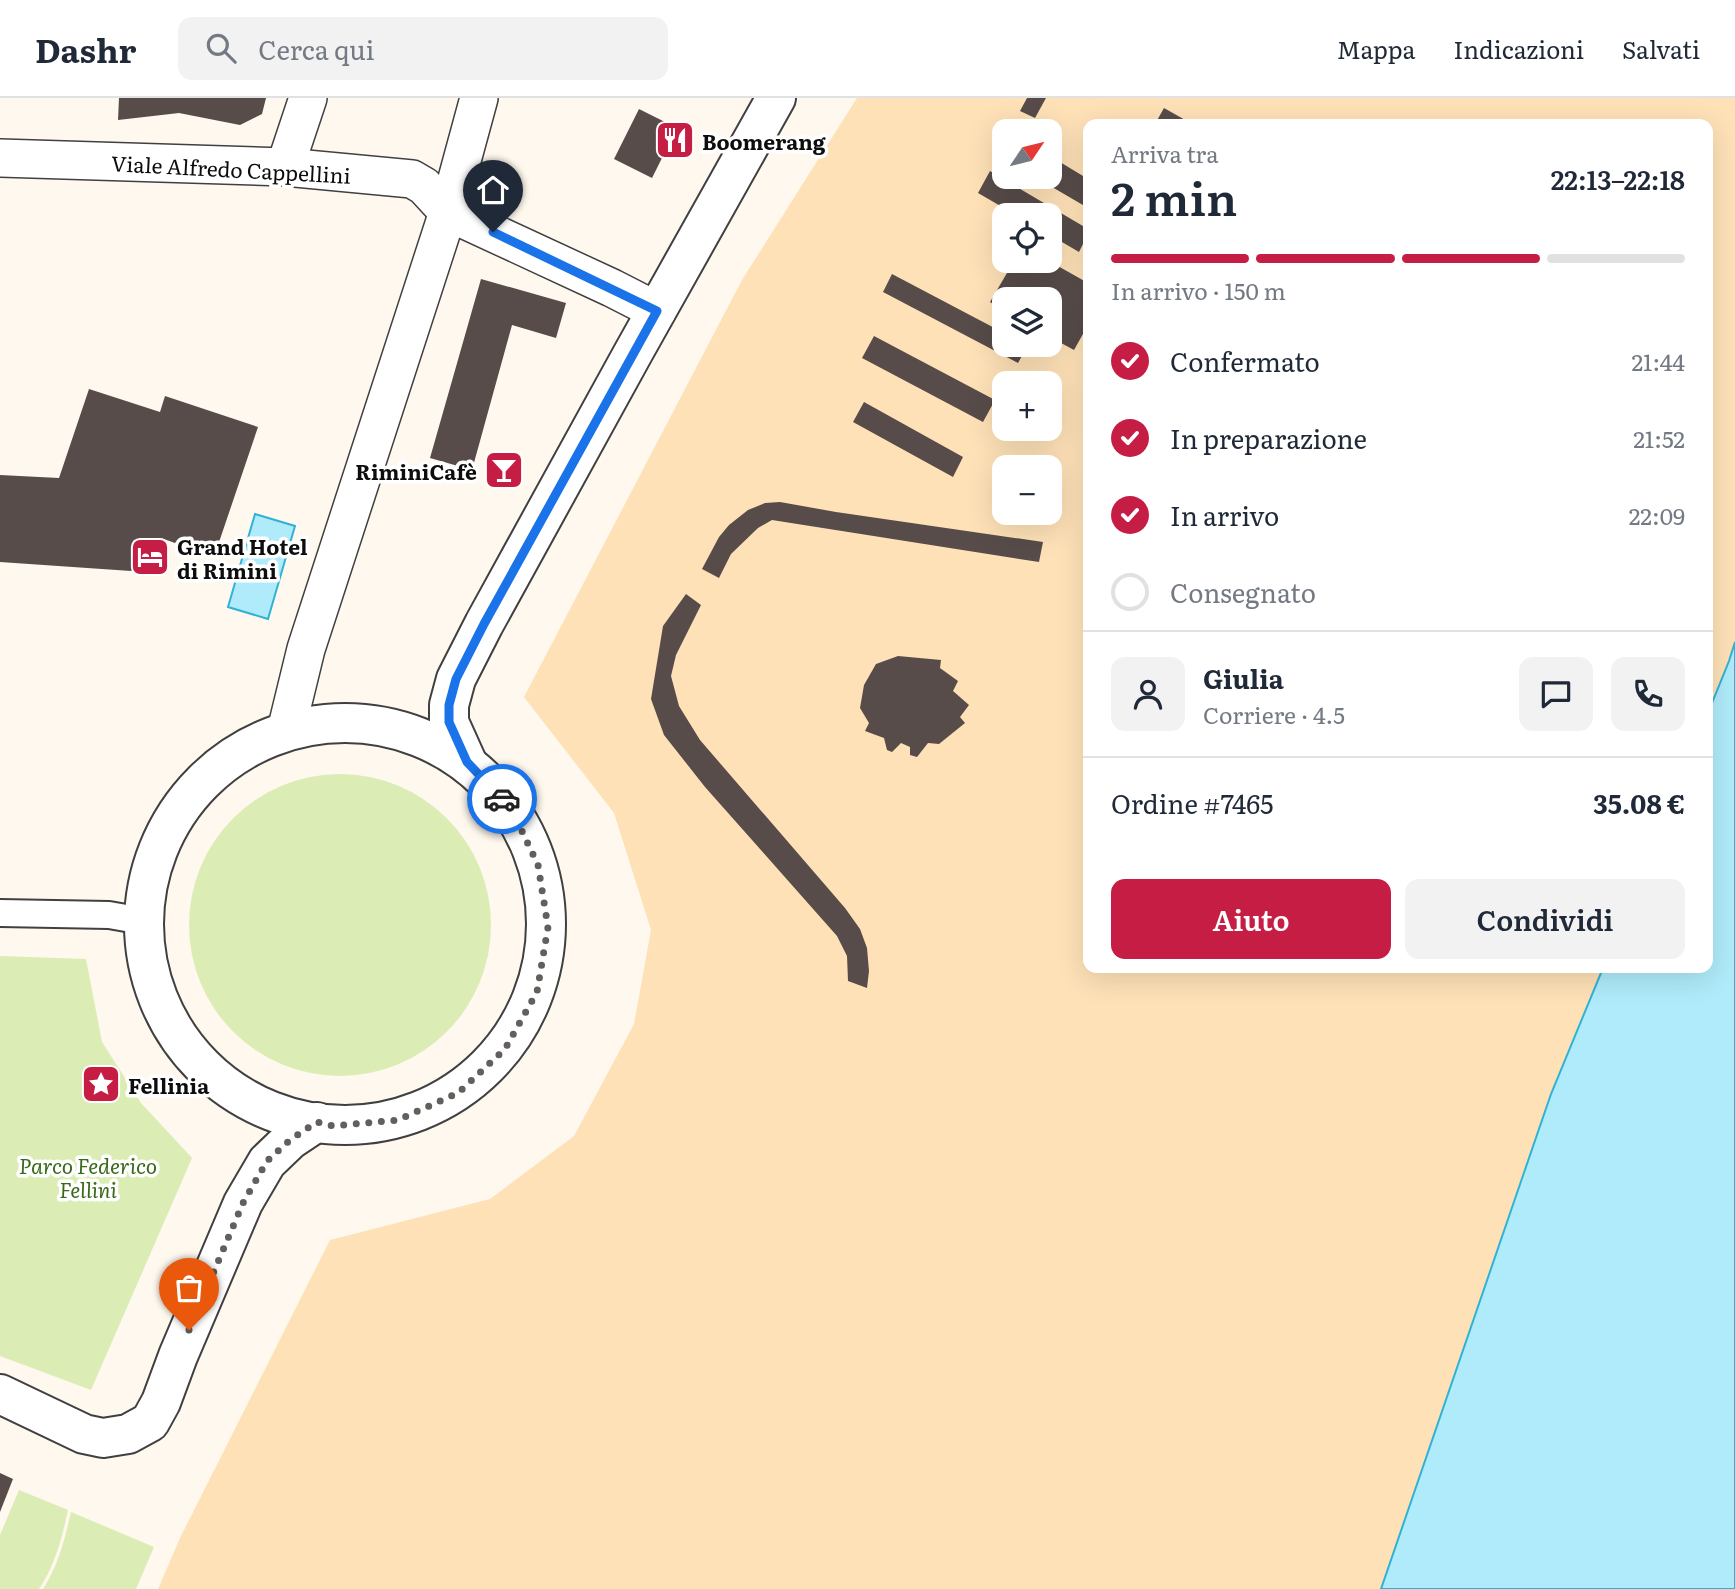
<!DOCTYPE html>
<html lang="it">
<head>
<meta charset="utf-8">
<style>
  :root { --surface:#fff; --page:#f2f2f3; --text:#1f2937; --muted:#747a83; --line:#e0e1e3; --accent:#c61d44 }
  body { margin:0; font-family:Literata,serif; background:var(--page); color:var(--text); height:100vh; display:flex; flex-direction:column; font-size:26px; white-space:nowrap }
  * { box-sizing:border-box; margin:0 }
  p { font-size:23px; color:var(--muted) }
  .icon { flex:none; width:38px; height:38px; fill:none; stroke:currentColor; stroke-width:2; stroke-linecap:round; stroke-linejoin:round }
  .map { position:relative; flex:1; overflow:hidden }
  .sheet { position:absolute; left:1083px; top:21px; width:630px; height:854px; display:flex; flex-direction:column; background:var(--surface); border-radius:14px; box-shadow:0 7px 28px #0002 }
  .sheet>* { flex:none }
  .needle { width:46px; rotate:55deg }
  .buttons { position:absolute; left:992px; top:21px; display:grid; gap:14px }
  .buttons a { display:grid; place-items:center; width:70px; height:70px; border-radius:14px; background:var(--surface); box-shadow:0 7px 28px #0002; font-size:35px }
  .pin { position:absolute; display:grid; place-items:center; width:60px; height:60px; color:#fff; margin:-72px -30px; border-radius:50% 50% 50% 0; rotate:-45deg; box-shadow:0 0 7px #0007 }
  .pin .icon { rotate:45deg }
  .courier { position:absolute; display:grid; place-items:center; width:70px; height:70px; margin:-35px; border:5px solid #1a73e8; border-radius:50%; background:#fff; color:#222; box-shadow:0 2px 9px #0007 }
  .overview em { font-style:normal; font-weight:600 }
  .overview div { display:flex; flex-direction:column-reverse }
  .overview { display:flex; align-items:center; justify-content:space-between; height:119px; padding:0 28px }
  h1 { font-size:46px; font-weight:600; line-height:52px }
  .bar { display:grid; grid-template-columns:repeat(4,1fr); gap:10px 7px; align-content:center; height:84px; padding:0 28px }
  .bar i { height:9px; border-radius:5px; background:var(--line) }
  .bar .selected { background:var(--accent) }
  .bar p { grid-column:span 4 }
  .line { display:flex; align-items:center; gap:18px; padding:0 28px; border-top:2px solid var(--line) }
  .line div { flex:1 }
  .round { display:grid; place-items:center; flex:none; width:74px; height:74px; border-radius:14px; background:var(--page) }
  ol { padding:0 28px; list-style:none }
  li { display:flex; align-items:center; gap:21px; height:77px }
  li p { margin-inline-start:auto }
  li .icon { padding:7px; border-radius:50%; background:var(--accent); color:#fff; stroke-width:4 }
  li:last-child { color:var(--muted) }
  li i { width:38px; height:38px; border:4px solid var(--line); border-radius:50% }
  .button { display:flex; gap:14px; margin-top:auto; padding:14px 28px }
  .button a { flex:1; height:80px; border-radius:14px; background:var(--accent); color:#fff; font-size:28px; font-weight:600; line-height:80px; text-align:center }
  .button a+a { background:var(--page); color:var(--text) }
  header { display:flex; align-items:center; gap:42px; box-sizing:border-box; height:98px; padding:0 35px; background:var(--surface); border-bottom:2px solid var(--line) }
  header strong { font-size:33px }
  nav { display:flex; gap:38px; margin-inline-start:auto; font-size:24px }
  .search { width:490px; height:63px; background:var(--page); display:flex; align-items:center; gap:18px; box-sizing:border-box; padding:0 24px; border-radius:14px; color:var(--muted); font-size:26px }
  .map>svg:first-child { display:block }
  .green { fill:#dbecb5 }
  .sand { fill:#fee1b7; fill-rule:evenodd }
  .water { fill:#afebfa; stroke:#31b2d5; stroke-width:2 }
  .building { fill:#574c49 }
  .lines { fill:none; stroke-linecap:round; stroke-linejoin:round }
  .pedestrian-casing { stroke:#404040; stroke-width:30 }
  .minor-casing { stroke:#404040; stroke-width:40 }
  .tertiary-casing { stroke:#404040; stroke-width:42 }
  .pedestrian { stroke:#fff; stroke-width:26 }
  .minor { stroke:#fff; stroke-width:37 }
  .tertiary { stroke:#fff; stroke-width:38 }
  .done { stroke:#625f5c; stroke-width:7; stroke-dasharray:0 12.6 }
  .route { stroke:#1a73e8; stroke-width:9 }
  .labels { text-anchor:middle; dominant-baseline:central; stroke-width:7; stroke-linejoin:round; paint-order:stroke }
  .poi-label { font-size:21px; font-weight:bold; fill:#0d0d0d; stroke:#fff; text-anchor:start }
  .street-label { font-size:21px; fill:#0d0d0d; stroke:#fff }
  .park-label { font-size:21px; font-style:italic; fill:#39691a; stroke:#fff }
</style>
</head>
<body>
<header>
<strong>Dashr</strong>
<div class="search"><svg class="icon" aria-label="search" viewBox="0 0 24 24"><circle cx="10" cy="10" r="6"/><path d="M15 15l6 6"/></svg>Cerca qui</div>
<nav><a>Mappa</a><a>Indicazioni</a><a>Salvati</a></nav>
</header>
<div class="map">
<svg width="1735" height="1491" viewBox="0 0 1735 1491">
  <rect width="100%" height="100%" fill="#fff8ee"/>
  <g class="green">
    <circle cx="340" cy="827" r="151"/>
    <path d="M0,858L86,861L102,944L141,1005L192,1060L91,1292L0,1258Z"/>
    <path d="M19,1392L68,1412C62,1440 55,1467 39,1491H0V1437Z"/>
    <path d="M71,1414L154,1449L136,1491H43C58,1468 65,1441 71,1414Z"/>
  </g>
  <path class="sand" d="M857,0H1735V544L1729,563L1708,615V26H1088V870H1603L1551,996L1381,1491H158L180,1440L330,1142L490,1101L574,1038L634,926L651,832L614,715L524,599L742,182ZM1004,33H1050V79H1004ZM1004,117H1050V163H1004ZM1004,201H1050V247H1004ZM1004,285H1050V331H1004ZM1004,369H1050V415H1004Z"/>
  <g class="water">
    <path d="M255,416L295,428L268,521L228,509Z"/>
    <path d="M1735,544V1491H1381L1551,996L1603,870H1708V615L1729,563Z"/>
  </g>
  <g class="building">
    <path d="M119,0H266L262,16L240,27L179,15L118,22Z"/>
    <path d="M1027,0H1046L1035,20L1020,13Z"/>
    <path d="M1164,10L1187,23L1186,26H1155Z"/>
    <path d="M639,11L677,30L652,80L614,61Z"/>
    <path d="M1050,58L1088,81V110L1035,79H1050Z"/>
    <path d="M990,73L1088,131V136L1079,154L1050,137V117H1016L978,95Z"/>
    <path d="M1014,163H1049L1088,185V227L1074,252L1050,239V201H1004V213L990,204Z"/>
    <path d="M892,176L1004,235V247H1028L1018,265L883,194Z"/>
    <path d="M481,181L566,205L556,240L512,227L472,372L430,360Z"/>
    <path d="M874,238L995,302L983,324L862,260Z"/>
    <path d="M89,291L160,314L165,298L258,329L214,459L161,440L155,455L131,473L0,464V377L59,380Z"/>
    <path d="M864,304L963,359L953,379L853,324Z"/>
    <path d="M780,404L836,414L1043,444L1039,464L772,422L758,430L731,456L719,480L702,471L719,439L729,427L748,412L765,405Z"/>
    <path d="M686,496L701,507L676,557L671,578L679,608L700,642L845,810L860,831L867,850L869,873L867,890L848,883L847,858L837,838L705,689L664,637L651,601L663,528Z"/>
    <path d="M898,558L941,562L940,570L958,583L953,593L969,607L960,619L965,625L939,646L928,645L917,659L910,657V649L901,645L892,654L887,652L884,640L865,633L869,625L860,610L864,587L876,566Z"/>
    <path d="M0,1375L13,1381L0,1414Z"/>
  </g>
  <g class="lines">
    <g class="pedestrian-casing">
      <path id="pedestrian" d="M0,815L109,817L143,823"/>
    </g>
    <g class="minor-casing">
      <g id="minor">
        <path d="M0,60L285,69L412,81L424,88L448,114L612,190L657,213"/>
        <path d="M285,69L308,0"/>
        <path d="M286,633L306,551L448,114L479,0"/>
      </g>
    </g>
    <g class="tertiary-casing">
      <g id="tertiary">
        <circle cx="345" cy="826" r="201"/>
        <path d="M467,664L449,624V607L456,581L484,526L633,255L776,0"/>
        <path d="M0,1296L84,1336L103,1340L128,1336L150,1324L161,1304L178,1258L243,1105L267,1064L290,1042L317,1024"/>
      </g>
    </g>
    <use href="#pedestrian" class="pedestrian"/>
    <use href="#minor" class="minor"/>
    <use href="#tertiary" class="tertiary"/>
  </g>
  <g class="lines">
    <path class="done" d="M189,1232L243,1105L267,1063L290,1042L317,1024L333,1028L398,1022L458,995L505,951L537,894L548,829L538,767L511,710L502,701"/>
    <path class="route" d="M493,134L657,213L484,526L456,581L449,607V624L467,664L502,701"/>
  </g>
  <defs>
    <g id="restaurant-square" transform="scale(2.0125)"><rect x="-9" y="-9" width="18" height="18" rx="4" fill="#c61d44" stroke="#fff"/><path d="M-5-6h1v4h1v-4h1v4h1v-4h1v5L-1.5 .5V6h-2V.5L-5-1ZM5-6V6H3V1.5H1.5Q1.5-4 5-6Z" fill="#fff"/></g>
    <g id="bar-square" transform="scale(2.0125)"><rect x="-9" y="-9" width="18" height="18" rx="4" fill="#c61d44" stroke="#fff"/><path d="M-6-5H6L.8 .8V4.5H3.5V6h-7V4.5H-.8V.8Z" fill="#fff"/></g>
    <g id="hotel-square" transform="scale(2.0125)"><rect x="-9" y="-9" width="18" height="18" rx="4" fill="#c61d44" stroke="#fff"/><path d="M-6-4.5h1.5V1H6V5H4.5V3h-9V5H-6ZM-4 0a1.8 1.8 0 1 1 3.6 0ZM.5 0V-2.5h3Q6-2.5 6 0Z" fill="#fff"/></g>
    <g id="sight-square" transform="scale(2.0125)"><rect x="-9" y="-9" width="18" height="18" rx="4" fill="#c61d44" stroke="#fff"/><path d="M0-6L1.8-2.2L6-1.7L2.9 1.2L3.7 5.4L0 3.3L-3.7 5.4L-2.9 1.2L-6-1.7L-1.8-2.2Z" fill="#fff"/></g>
  </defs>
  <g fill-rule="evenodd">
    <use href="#restaurant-square" x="675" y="42"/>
    <use href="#bar-square" x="504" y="372"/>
    <use href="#hotel-square" x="150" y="459"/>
    <use href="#sight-square" x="101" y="986"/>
  </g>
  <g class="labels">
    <g class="poi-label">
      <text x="702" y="42">Boomerang</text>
      <text x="477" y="372" text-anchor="end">RiminiCafè</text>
      <text x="177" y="447">Grand Hotel<tspan x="177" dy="24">di Rimini</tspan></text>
      <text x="128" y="986">Fellinia</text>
    </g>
    <g class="street-label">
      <text transform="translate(231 70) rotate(3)">Viale Alfredo Cappellini</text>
    </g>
    <g class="park-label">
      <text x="88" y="1066">Parco Federico<tspan x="88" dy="24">Fellini</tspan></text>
    </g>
  </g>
</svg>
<div class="buttons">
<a><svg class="needle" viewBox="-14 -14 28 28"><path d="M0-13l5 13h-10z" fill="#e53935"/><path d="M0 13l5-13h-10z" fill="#747a83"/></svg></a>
<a><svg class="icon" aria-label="locate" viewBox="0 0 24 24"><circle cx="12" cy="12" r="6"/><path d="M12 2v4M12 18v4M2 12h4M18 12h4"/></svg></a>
<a><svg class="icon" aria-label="layers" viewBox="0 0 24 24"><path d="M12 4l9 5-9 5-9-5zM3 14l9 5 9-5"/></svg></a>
<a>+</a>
<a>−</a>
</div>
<div class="pin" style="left:189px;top:1232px;background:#ea580c"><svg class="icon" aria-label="bag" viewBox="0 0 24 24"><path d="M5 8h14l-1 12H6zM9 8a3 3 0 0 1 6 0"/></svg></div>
<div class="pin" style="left:493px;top:134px;background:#1f2937"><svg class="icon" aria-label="home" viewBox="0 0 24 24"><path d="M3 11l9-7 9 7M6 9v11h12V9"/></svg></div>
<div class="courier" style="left:502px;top:701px"><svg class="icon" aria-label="car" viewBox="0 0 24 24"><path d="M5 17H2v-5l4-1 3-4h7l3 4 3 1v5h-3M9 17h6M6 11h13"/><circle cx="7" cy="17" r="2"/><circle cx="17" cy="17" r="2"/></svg></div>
<section class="sheet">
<div class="overview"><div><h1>2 min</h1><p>Arriva tra</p></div><em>22:13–22:18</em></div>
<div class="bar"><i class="selected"></i><i class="selected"></i><i class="selected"></i><i></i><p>In arrivo · 150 m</p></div>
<ol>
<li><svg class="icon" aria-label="check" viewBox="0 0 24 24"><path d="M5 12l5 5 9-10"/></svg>Confermato<p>21:44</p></li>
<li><svg class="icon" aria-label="check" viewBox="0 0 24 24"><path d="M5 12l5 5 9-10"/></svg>In preparazione<p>21:52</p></li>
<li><svg class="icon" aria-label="check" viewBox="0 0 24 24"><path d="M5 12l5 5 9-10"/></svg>In arrivo<p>22:09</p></li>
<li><i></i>Consegnato</li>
</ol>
<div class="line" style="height:126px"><a class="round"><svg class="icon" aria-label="person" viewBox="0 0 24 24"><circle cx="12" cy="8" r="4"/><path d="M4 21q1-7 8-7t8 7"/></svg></a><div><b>Giulia</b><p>Corriere · 4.5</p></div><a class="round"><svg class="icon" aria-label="chat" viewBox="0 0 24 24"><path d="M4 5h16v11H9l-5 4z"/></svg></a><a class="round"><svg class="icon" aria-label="phone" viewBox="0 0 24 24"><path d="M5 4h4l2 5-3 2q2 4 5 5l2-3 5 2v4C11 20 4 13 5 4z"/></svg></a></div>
<div class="line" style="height:91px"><div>Ordine #7465</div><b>35.08 €</b></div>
<div class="button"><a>Aiuto</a><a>Condividi</a></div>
</section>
</div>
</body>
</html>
